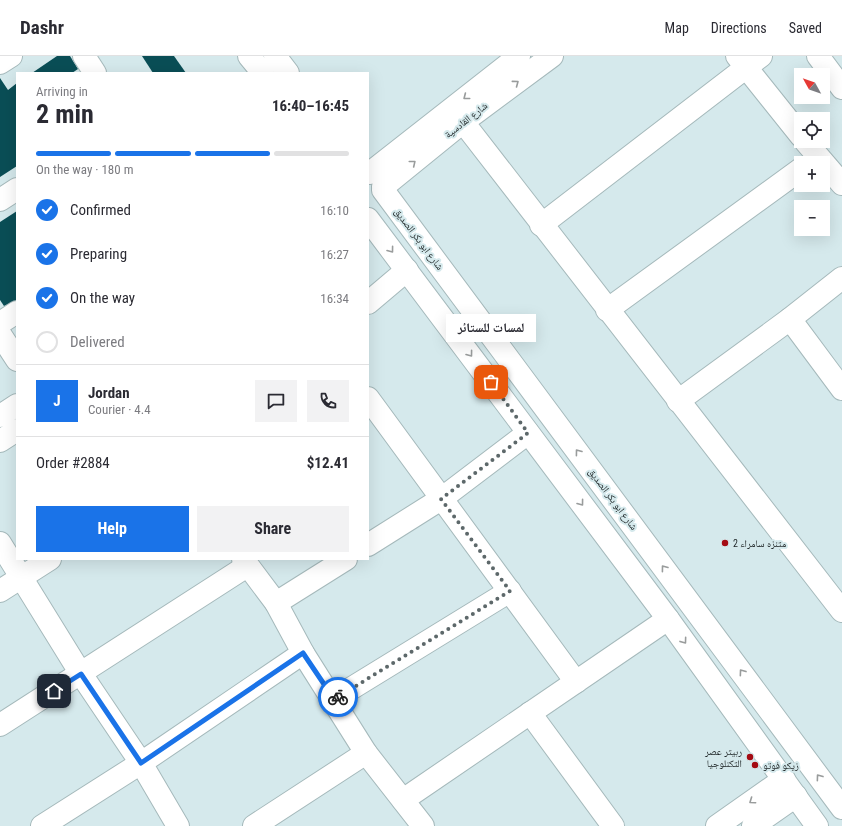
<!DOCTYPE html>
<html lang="en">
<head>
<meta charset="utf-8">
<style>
  :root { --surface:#fff; --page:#f2f2f3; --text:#2b2b33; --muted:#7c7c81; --line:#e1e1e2; --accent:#1a73e8 }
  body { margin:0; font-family:"Roboto Condensed","Noto Naskh Arabic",sans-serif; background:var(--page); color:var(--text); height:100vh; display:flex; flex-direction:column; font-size:15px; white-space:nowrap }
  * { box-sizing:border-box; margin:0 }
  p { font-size:13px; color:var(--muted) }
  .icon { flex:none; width:22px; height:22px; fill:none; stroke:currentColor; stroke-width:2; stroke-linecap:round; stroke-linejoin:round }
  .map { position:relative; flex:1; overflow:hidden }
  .sheet { position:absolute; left:16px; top:16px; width:353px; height:488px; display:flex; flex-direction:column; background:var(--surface); border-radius:0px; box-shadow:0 4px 16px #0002 }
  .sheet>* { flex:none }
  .needle { width:26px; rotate:310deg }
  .controls { position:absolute; left:794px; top:12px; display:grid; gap:8px }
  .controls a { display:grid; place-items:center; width:36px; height:36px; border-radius:0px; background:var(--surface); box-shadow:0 4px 16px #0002; font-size:20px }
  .pin { position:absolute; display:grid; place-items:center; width:34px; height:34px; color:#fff; margin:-17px; border-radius:8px; box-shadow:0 2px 6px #0006 }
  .courier { position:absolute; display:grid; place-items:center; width:40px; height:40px; margin:-20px; border:3px solid #1a73e8; border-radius:50%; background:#fff; color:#222; box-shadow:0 1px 5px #0007 }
  .bubble { position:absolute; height:28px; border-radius:0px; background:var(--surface); box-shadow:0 4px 16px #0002; font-size:13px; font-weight:700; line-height:28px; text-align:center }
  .head em { font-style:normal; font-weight:700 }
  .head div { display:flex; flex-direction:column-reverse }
  .head { display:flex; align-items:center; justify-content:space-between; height:68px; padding:0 20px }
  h1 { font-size:26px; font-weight:700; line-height:30px }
  .bar { display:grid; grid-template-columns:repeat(4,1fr); gap:6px 4px; align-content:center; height:48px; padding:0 20px }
  .bar i { height:5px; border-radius:3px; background:var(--line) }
  .bar .selected { background:var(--accent) }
  .bar p { grid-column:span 4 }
  .line { display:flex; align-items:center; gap:10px; padding:0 20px; border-top:1px solid var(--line) }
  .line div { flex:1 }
  .round { display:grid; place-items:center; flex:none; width:42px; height:42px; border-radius:0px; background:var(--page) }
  ol { padding:0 20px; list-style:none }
  li { display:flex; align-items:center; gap:12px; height:44px }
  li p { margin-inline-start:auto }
  li .icon { padding:4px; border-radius:50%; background:var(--accent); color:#fff; stroke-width:4 }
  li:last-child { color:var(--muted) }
  li i { width:22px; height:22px; border:2px solid var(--line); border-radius:50% }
  .action { display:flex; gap:8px; margin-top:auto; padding:8px 20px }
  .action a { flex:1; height:46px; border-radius:0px; background:var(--accent); color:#fff; font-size:16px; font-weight:700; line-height:46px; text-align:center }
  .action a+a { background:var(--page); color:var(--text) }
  header { display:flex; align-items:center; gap:24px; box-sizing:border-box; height:56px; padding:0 20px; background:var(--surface); border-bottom:1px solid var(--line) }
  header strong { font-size:19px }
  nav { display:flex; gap:22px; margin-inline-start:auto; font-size:14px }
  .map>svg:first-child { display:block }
  .building { fill:#0a4e56 }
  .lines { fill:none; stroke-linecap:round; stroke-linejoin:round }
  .minor-casing { stroke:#a5b9bb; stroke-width:24 }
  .major-casing { stroke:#a5b9bb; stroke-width:24 }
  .minor { stroke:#fff; stroke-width:22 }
  .major { stroke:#fff; stroke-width:22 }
  .oneway { stroke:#999c9c }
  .done { stroke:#5d686a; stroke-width:4; stroke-dasharray:0 7.2 }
  .route { stroke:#1a73e8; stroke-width:5 }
  .poi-dot { fill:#a40b13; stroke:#d5e9ec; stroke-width:1.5 }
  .labels { text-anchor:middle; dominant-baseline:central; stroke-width:4; stroke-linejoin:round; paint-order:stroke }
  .street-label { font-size:10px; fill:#1c2324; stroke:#d5e9ec }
  .poi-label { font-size:10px; fill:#1c2324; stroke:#d5e9ec; text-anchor:start }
</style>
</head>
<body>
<header>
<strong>Dashr</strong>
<nav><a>Map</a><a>Directions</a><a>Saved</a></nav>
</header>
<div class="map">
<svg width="842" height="770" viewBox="0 0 842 770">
  <rect width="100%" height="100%" fill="#d5e9ec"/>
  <g class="building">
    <path d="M57,0H70L78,13L72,17H32Z"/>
    <path d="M142,0H174L186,17H153Z"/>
    <path d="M0,22L8,34L17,27V110L0,121Z"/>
    <path d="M17,155V244L4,250L0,244V166Z"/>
  </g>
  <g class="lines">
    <g class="minor-casing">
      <g id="minor">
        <path d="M84,0L95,17"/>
        <path d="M737,0L801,80"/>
        <path d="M818,0L842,32"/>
        <path d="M0,7L11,0"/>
        <path d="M463,66L842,555"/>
        <path d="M805,85L842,128"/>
        <path d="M0,144L17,133"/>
        <path d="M541,169L761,0"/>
        <path d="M368,247L407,214"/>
        <path d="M607,254L801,113"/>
        <path d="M790,263L842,333"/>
        <path d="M0,267L17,256"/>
        <path d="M0,278L17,304"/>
        <path d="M368,342L576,626"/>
        <path d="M678,345L790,263L842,222"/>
        <path d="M0,487L81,618L141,707L178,770"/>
        <path d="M368,489L441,443L528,377"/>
        <path d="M243,503L276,547L303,597L366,697L423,770"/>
        <path d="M0,535L50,503"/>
        <path d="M276,547L346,503"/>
        <path d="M334,643L510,535"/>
        <path d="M530,657L613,770"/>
        <path d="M0,669L247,510"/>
        <path d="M403,744L668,563"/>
        <path d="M42,770L141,707L303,597"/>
        <path d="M254,770L366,697"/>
        <path d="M717,770L784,723"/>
        <path d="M753,770L796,740"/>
      </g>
    </g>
    <g class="major-casing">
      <g id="major">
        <path d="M249,0L263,17"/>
        <path d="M275,0L288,17"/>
        <path d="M370,117L519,0"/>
        <path d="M383,131L463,66L552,0"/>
        <path d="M383,134L842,752"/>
        <path d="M368,163L668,563L817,770"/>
        <path d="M0,360L17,349"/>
        <path d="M0,385L17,374"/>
      </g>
    </g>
    <use href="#minor" class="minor"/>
    <use href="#major" class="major"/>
  </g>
  <defs><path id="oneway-chevron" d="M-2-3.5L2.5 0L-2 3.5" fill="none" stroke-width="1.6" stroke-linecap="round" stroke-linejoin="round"/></defs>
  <g class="oneway">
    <use href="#oneway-chevron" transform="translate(516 27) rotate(-37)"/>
    <use href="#oneway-chevron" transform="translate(466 41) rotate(142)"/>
    <use href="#oneway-chevron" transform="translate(413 107) rotate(-39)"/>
    <use href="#oneway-chevron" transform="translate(391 194) rotate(53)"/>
    <use href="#oneway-chevron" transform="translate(470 298) rotate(53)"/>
    <use href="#oneway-chevron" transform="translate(578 396) rotate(-127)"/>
    <use href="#oneway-chevron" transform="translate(581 447) rotate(53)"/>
    <use href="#oneway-chevron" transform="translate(664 512) rotate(-127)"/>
    <use href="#oneway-chevron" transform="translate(684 585) rotate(54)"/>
    <use href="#oneway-chevron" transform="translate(742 616) rotate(-126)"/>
    <use href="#oneway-chevron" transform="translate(819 721) rotate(-126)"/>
    <use href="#oneway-chevron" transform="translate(752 745) rotate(145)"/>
  </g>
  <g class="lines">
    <path class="done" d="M338,641L510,535L441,443L528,377L491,326"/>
    <path class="route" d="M54,635L81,618L141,707L303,597L334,643L338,641"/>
  </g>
  <g class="poi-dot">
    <circle cx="725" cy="487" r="4"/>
    <circle cx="750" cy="701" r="4"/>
    <circle cx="755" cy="709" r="4"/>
  </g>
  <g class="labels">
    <g class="street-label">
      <text transform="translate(466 64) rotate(-38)">شارع القادسية</text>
      <text transform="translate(419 183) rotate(53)">شارع ابو بكر الصديق</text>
      <text transform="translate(613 443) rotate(53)">شارع ابو بكر الصديق</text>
    </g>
    <g class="poi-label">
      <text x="733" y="487">متنزه سامراء 2</text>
      <text x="742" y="695" text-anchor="end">ربيتر عصر<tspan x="742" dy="12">التكنلوجيا</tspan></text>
      <text x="763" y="709">زيكو فوتو</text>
    </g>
  </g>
</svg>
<div class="controls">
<a><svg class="needle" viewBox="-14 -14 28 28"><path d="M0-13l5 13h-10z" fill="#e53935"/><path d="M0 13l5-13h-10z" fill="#7c7c81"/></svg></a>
<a><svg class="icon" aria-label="locate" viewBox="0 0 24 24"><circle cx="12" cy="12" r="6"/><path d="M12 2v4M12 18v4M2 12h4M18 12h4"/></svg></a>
<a>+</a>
<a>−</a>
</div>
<div class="pin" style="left:491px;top:326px;background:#ea580c"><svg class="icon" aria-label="bag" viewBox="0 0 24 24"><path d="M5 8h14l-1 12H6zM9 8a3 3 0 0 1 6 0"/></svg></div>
<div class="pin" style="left:54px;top:635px;background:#1f2937"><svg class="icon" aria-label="home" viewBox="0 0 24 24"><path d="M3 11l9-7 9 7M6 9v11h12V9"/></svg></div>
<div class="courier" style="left:338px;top:641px"><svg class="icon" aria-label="bike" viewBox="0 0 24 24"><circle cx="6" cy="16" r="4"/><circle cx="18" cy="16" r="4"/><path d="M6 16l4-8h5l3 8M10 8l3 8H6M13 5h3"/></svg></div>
<div class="bubble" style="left:446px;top:258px;width:90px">لمسات للستائر</div>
<section class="sheet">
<div class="head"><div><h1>2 min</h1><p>Arriving in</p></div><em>16:40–16:45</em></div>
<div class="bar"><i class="selected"></i><i class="selected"></i><i class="selected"></i><i></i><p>On the way · 180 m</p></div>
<ol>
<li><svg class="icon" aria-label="check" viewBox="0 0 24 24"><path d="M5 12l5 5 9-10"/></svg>Confirmed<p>16:10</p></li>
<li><svg class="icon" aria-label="check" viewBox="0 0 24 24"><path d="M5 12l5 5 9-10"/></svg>Preparing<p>16:27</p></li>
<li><svg class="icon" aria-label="check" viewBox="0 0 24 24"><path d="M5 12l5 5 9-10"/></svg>On the way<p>16:34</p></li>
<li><i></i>Delivered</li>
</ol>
<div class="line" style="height:72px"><b class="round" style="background:var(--accent);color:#fff">J</b><div><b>Jordan</b><p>Courier · 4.4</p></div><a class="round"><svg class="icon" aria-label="chat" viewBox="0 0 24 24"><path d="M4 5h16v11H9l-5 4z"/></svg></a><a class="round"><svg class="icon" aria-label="phone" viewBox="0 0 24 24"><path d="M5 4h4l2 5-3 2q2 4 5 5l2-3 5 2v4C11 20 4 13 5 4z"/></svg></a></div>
<div class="line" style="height:52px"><div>Order #2884</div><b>$12.41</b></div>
<div class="action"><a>Help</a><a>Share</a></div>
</section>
</div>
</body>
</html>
